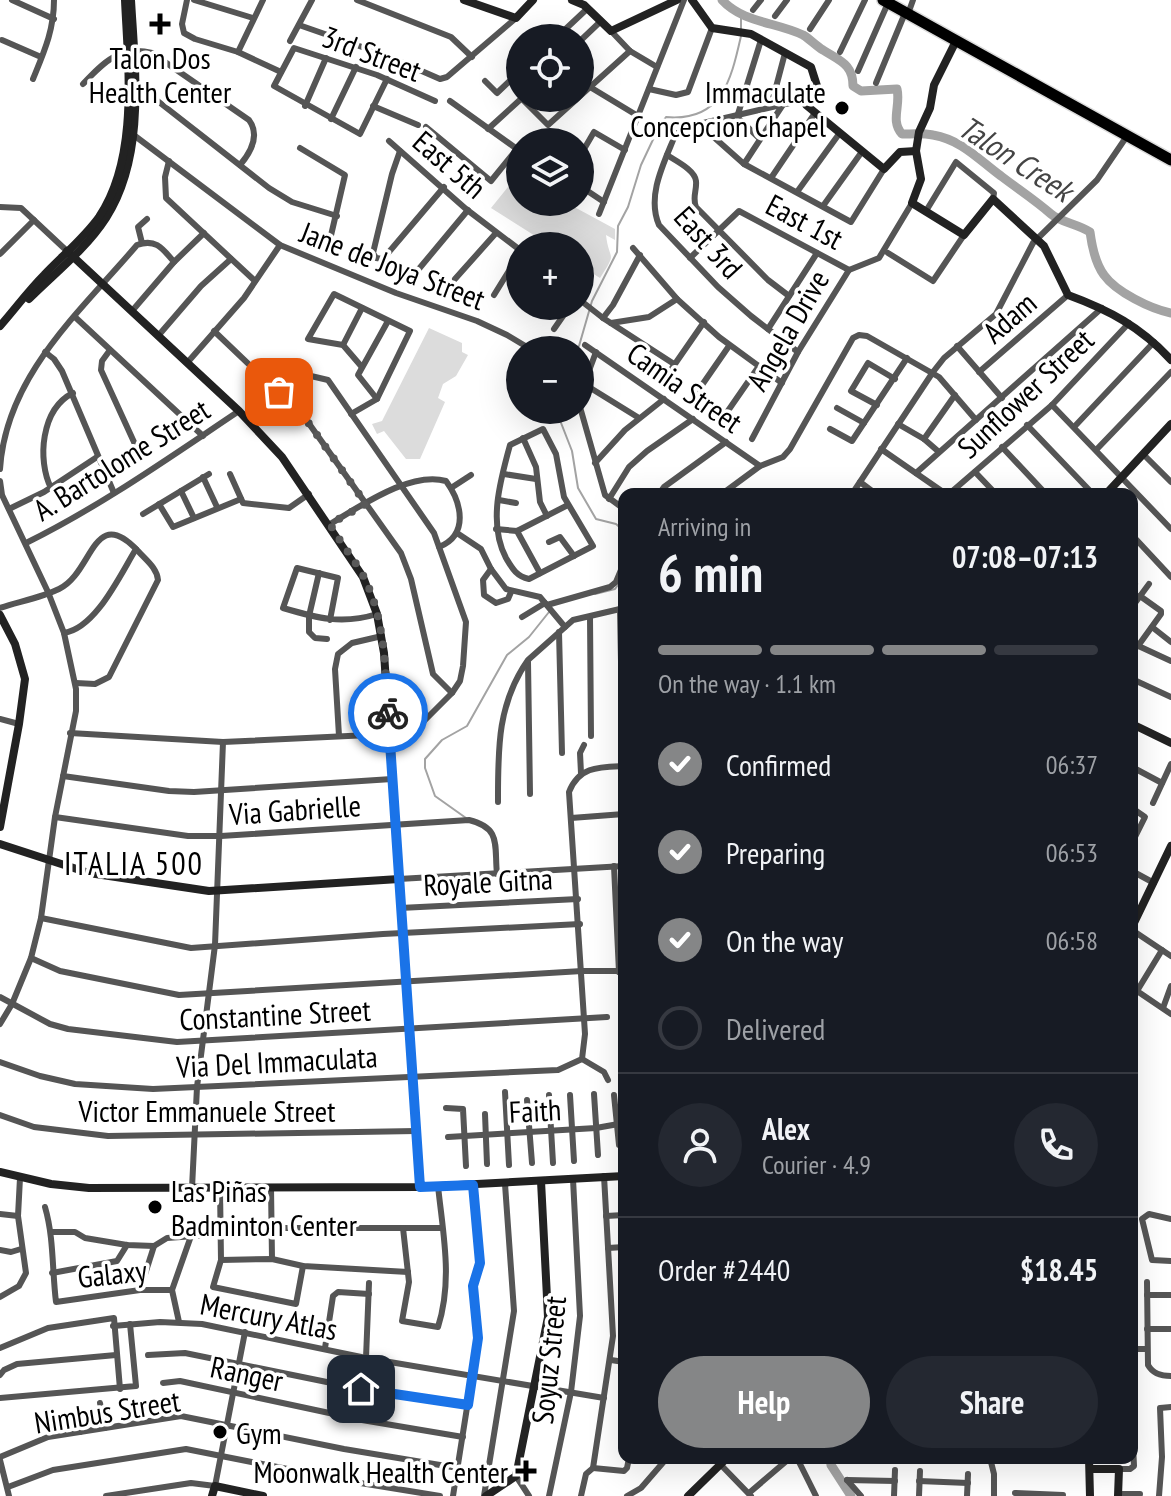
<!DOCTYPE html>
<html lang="en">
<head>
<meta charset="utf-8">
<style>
  :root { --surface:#171b24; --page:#242831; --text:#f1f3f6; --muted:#9ea1a6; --line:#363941; --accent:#858687 }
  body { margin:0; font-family:"PT Sans Narrow",sans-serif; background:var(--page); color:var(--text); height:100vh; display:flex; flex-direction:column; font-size:30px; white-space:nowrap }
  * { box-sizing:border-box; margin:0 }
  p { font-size:26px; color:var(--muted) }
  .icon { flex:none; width:44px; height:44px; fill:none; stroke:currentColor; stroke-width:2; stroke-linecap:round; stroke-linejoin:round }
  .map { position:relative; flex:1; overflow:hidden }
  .panel { position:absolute; left:618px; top:488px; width:520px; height:976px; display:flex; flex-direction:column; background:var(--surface); border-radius:16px; box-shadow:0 8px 32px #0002 }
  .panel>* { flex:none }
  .tools { position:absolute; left:506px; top:24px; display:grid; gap:16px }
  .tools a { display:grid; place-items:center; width:88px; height:88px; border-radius:50%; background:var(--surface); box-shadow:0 8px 32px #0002; font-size:40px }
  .pin { position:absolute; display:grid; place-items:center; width:68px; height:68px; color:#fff; margin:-34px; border-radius:16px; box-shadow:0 4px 12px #0006 }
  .courier { position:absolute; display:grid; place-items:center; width:80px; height:80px; margin:-40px; border:6px solid #1a73e8; border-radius:50%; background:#fff; color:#222; box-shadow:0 2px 10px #0007 }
  .head em { font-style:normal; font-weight:800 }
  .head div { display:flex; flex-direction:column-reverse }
  .head { display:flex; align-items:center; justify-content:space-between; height:136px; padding:0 40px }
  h1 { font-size:52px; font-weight:800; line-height:60px }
  .bar { display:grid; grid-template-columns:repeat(4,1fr); gap:12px 8px; align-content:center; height:96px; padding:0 40px }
  .bar i { height:10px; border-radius:6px; background:var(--line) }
  .bar .on { background:var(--accent) }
  .bar p { grid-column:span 4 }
  .line { display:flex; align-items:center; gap:20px; padding:0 40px; border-top:2px solid var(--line) }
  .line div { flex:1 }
  .round { display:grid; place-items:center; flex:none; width:84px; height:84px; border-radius:42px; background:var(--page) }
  ol { padding:0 40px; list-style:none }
  li { display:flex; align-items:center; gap:24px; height:88px }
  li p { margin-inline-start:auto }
  li .icon { padding:8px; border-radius:50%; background:var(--accent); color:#fff; stroke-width:4 }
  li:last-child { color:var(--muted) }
  li i { width:44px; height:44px; border:4px solid var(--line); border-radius:50% }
  .cta { display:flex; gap:16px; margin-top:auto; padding:16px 40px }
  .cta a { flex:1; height:92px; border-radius:48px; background:var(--accent); color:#fff; font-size:32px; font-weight:800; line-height:92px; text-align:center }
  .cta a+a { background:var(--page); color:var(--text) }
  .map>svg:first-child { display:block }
  .green { fill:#dcdcdc }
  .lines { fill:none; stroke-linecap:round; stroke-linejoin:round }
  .stream { stroke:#a3a3a3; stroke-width:2 }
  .river { stroke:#a3a3a3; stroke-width:9 }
  .highway-casing { stroke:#dbdbdb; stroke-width:14 }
  .street { stroke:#555; stroke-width:6 }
  .secondary { stroke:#222; stroke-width:8 }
  .highway { stroke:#000; stroke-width:11 }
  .done { stroke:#595959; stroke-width:8; stroke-dasharray:0 14.4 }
  .route { stroke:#1a73e8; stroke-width:10 }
  .poi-dot { fill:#000; stroke:#fff; stroke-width:3 }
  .labels { text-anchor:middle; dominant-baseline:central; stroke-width:7; stroke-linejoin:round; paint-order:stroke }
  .street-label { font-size:30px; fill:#000; stroke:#fff }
  .poi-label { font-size:30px; fill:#000; stroke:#fff; text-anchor:end }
  .water-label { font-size:32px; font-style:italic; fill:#444; stroke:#fff }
  .neighbourhood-label { font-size:32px; letter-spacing:2px; fill:#000; stroke:#fff }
</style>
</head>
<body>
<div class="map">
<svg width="1171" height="1496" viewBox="0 0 1171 1496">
  <rect width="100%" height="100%" fill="#fff"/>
  <g class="green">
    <path d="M520,172V202H565L615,229V240L606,235C609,262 618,250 600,278L584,268L590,259L580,246L563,237L558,246H551L491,208Z"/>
    <path d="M429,328L462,343V352L468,355L456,376L443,384L438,398L445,402L420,459H406L384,431L377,434L372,424L382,421Z"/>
  </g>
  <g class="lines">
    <g class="stream">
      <path d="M741,30V15"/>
      <path d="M573,350L579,346L592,301L617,252L618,226L628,207L641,165L658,129L666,117C722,122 731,80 741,36"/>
      <path d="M556,410L572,451L578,488L596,519L616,524L624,531"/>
      <path d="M595,594L615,589L618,585"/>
      <path d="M466,818L435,796L425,768V759L442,740L467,726L507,655L529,637L549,612"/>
    </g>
    <g class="river">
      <path d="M722,0C743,23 776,22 803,35C810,39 816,46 823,50C840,61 853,64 853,86L861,91L897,89C901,105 890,121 902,134C912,134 923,133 933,135C962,140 979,160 1001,176C1018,189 1035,200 1051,214C1060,222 1078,224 1090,232C1092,247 1095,263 1104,275C1116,292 1151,309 1171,313"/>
      <path d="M830,1458L831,1465L851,1496"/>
    </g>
    <g class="highway-casing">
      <path id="highway" d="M883,0L1171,160"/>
    </g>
    <g class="street">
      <path d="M12,0L54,19"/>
      <path d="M187,0L182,24L184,33L195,39L238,52L281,72"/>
      <path d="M194,0L253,18"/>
      <path d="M357,0L451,37L472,57"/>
      <path d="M753,10L761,0"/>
      <path d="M908,14L913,0"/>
      <path d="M775,16L787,0"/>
      <path d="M299,25L385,55L440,79L447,77L516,18"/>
      <path d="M810,29L829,0"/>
      <path d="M611,31L630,51L657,67"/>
      <path d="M556,38L588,8"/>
      <path d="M2,40L41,57"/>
      <path d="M290,41L312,0"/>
      <path d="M580,41L601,21"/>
      <path d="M238,52L263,0"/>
      <path d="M840,52L865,0"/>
      <path d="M858,71L888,3"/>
      <path d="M33,79C44,52 54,30 54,0"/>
      <path d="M387,79L360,134L274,86L294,48L377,75L435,101"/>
      <path d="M485,81L497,93L520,71"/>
      <path d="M876,83L905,13"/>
      <path d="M83,84C104,62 120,45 152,53L249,120C260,135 251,152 240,165"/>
      <path d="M133,87L150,95L269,188L292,202L337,216"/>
      <path d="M590,87L638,116"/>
      <path d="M649,89L676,95L688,92L712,28"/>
      <path d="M580,96L630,51"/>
      <path d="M521,98L548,125L578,98"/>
      <path d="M450,101L517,149"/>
      <path d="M305,106L326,58"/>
      <path d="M373,106L418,125"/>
      <path d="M771,106L785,53"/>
      <path d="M331,119L356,67"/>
      <path d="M699,124L744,164L851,222L884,169"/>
      <path d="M699,124L807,99"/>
      <path d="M426,127L491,181L517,149"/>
      <path d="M488,129L522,98"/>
      <path d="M131,133L280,245L396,293L477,321L507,335L532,350"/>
      <path d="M676,133C665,161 646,195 659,225L718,287L751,316L798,352"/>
      <path d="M760,139L739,119L738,114L761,40"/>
      <path d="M389,141L466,209L520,250"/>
      <path d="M300,148L345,175L329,244"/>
      <path d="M400,151L392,174L373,253L376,258L383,259L444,187"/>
      <path d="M667,155C676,161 695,170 696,181C697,191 692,197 696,207L768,280L789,296"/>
      <path d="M580,156L594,132L625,150"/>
      <path d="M169,161L165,177L166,198L255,281"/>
      <path d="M744,164L784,103"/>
      <path d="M771,178L815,113"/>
      <path d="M580,186L604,202"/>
      <path d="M797,192L839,134"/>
      <path d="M823,206L861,153"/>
      <path d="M0,207L21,208L67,251"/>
      <path d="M926,211L956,162L994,193L993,199"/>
      <path d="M599,214L684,0"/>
      <path d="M142,243L138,227L147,219"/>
      <path d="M633,248L677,299L719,337L782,383"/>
      <path d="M888,253L933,281L964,235"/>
      <path d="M0,254L34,220"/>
      <path d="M690,258L739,211L849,270"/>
      <path d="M418,270L468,210"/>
      <path d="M455,279L496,233"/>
      <path d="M494,295L520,253"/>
      <path d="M580,300L603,318L674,364"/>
      <path d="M132,311L174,262L204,233"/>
      <path d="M75,317L203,436"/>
      <path d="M603,318L613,305L640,255"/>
      <path d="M611,323L649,317L677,299"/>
      <path d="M554,329L570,306"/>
      <path d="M768,329L817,253"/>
      <path d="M214,331L305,418L401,553L411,579L433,674L452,693"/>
      <path d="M158,336L201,286L231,259"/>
      <path d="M343,345L362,308"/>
      <path d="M585,345L760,466"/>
      <path d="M957,346L1002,398"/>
      <path d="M110,350L102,361L101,370L139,453"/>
      <path d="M45,352L54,359L62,371L114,493"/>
      <path d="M187,363L244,298L280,245"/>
      <path d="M979,372L1068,295"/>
      <path d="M668,374L704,322"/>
      <path d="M584,384L639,418"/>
      <path d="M580,395L596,352"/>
      <path d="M693,398L729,346"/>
      <path d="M377,399L358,375L388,321"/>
      <path d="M877,405L851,391L868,363L895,379"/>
      <path d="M1052,405L1171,529"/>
      <path d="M580,407L605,495L624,509"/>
      <path d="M837,408L864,423"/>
      <path d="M351,414L377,399L410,331L334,294L308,339L343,345L361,366"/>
      <path d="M723,418L759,366"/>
      <path d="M898,424L924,439L939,452"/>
      <path d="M1027,425L1093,494"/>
      <path d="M1075,426L1154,342"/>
      <path d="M543,429L556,454L564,497L593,546L529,579C516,576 512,568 506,558C488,524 500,481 510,445Z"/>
      <path d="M830,429L852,441L907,358"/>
      <path d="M523,438L536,467L540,502L547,516"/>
      <path d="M752,439L798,352L849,270L879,258L912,203"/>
      <path d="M924,439L955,395"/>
      <path d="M1002,447L1046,494"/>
      <path d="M881,449L946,494"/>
      <path d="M1097,449L1171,372"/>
      <path d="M1143,454L1171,482"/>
      <path d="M595,463L625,430L664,399"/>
      <path d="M0,469C6,375 81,311 137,245C156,238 163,249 174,262"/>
      <path d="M975,472L996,494"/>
      <path d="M916,473L1102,308"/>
      <path d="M230,474L243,503L289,508L309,494"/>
      <path d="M504,474L536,479"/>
      <path d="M203,477L217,507"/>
      <path d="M0,481L2,495L48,592L64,633L76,689V711L55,817L41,918L31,958L12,1004L0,1024"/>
      <path d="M860,482L876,494"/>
      <path d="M51,488C37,460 41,409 73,393"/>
      <path d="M451,488L471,475"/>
      <path d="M181,491L194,518"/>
      <path d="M659,494L664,487L726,442"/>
      <path d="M722,494L760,466L783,457L790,449L853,338L859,335L867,336L939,377L976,420"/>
      <path d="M763,494H764"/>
      <path d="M852,494L933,372L944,358L996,314L1033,243L1097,180L1127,136"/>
      <path d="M949,494L1052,405L1129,323"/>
      <path d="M609,499L629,467L647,451L693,419"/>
      <path d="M499,500L516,503"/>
      <path d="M159,504L173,527L241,499"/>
      <path d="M9,509L44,492L97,457"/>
      <path d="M143,514L209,474"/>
      <path d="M330,524C361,506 410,471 446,481C462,503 469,535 439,547"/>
      <path d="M496,529L517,531L568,505"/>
      <path d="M517,531L540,573"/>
      <path d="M457,533L481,549L491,569L506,589L540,597L565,627"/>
      <path d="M1132,535L1171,577"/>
      <path d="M549,542L560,537L574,556"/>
      <path d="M26,543C101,506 170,457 239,411"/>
      <path d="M491,569L483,580L484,595L496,603L508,599L511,592"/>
      <path d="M319,573L309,616V632L315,638L327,639"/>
      <path d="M1132,582L1135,584"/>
      <path d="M547,605L610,587L616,582L621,570"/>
      <path d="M1132,607L1149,584"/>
      <path d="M0,608C18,602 43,597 59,589C93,573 93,503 138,551C146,560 157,568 158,580L109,677L95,684L76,683"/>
      <path d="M620,609L623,766"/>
      <path d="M522,617L545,603"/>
      <path d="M590,617L591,736"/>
      <path d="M330,620L338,578L297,568L283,608C317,618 342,625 377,614"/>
      <path d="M1152,627L1171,642"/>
      <path d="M559,632L562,753"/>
      <path d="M64,633C96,628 120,575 136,549"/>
      <path d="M1132,643L1171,661"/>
      <path d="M1138,646L1161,614V611L1140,596"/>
      <path d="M528,662L530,794"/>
      <path d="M1132,679L1171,697"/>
      <path d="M0,719L19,724"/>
      <path d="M70,733L223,742L390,734L421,724L452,693L460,681L463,666L466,622L434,533L328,380L311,376L279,392"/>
      <path d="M339,736L335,669L338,654L352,643L382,636"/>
      <path d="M1132,767L1162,783"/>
      <path d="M581,773L580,753L584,745"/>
      <path d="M63,776L169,791L194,792L392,779"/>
      <path d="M498,802C498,750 497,704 528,660L573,620L620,609L624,605"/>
      <path d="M1153,803L1171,764"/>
      <path d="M1132,808L1145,817L1132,843"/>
      <path d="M55,817L188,836H221L469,820C502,828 494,846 497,874"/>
      <path d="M571,818L624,814"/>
      <path d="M614,866L619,972"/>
      <path d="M1132,871L1154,883"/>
      <path d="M399,879L624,866"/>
      <path d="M400,908L578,899"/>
      <path d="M41,918L191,948L383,934L580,924"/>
      <path d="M1132,930L1171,956"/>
      <path d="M1162,950L1137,991L1171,1014"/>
      <path d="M31,958L60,971L179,995L582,971H624"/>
      <path d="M0,997L50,1024L68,1029L177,1042L607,1017"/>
      <path d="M1163,1008L1171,986"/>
      <path d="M582,1059L604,1072L608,1080"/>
      <path d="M0,1062L40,1076L75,1084L153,1089L558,1070L582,1059L585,1034L569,792C579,766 600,767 624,766"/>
      <path d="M505,1092L509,1165"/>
      <path d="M594,1094L598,1155"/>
      <path d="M549,1095L553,1163"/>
      <path d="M570,1095L574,1161"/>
      <path d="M614,1095L619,1145"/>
      <path d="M527,1100L532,1163"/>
      <path d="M446,1108L463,1109L466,1166"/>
      <path d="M485,1114L487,1164"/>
      <path d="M0,1115L34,1127L108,1136L416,1131"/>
      <path d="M448,1137L596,1128L624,1123"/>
      <path d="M271,1187L272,1259"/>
      <path d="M192,1188L197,1087L215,945L223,742"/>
      <path d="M220,1188L221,1260L213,1287L296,1304L303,1266"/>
      <path d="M45,1207C54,1238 52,1270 56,1302L140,1290H172"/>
      <path d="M0,1214L18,1216"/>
      <path d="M606,1216L624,1215"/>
      <path d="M1171,1219L1149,1214L1142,1219L1152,1260L1171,1261"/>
      <path d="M272,1228H442"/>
      <path d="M403,1228L409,1282L402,1321L438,1327C453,1280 443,1234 438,1186"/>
      <path d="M52,1232H75L85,1238L127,1245L154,1246L167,1238L209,1235"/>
      <path d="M608,1248L624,1247"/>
      <path d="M0,1250L11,1252L21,1249"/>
      <path d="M221,1260L272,1259L303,1266L408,1272"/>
      <path d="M52,1273L117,1261L127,1245"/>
      <path d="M1147,1282L1148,1365C1153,1374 1161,1376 1171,1376"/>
      <path d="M140,1290L154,1246"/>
      <path d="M1147,1295H1171"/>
      <path d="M0,1297L19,1286L26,1273L18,1216L20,1178"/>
      <path d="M179,1322L172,1290L191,1236"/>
      <path d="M113,1326L160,1322L202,1324L366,1358L604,1398"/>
      <path d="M1147,1329H1171"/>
      <path d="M0,1348L48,1328L114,1318L120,1389"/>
      <path d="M325,1348L333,1296L338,1292L369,1294"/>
      <path d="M1132,1349H1147"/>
      <path d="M148,1355L185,1353L361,1389L468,1405"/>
      <path d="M366,1358L369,1283"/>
      <path d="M611,1360L624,1362"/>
      <path d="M1132,1368H1133"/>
      <path d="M0,1375L4,1370L17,1364L116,1355"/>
      <path d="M163,1383L180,1381L362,1420L463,1437"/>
      <path d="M0,1398L136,1386L130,1324"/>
      <path d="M100,1403L105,1428"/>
      <path d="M78,1414L80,1432"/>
      <path d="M0,1457L48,1437L181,1416L344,1449L458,1468"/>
      <path d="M797,1458L816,1496"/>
      <path d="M990,1458L994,1474V1496"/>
      <path d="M0,1460L9,1496"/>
      <path d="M720,1464L751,1496"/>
      <path d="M593,1468L624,1471L627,1468L629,1458"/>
      <path d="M1119,1469H1130L1134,1466L1132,1423"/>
      <path d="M516,1476L529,1496"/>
      <path d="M847,1480L895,1481"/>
      <path d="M847,1480L861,1496"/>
      <path d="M919,1481L968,1483"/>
      <path d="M8,1487L53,1470L186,1449L348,1481L440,1496"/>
      <path d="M749,1493L790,1458"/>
      <path d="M1015,1493L1063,1495"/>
      <path d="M1119,1494H1140"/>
      <path d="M106,1496L191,1483L215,1486L245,1332"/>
      <path d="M453,1496L478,1338L473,1286L480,1263L473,1185"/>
      <path d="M484,1496L514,1311L505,1184"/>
      <path d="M549,1496L571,1392L580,1316L573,1179"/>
      <path d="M581,1496L586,1474L593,1468L613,1336L604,1176"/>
      <path d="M627,1496L641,1488L667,1458"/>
      <path d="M894,1496L895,1470"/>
      <path d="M919,1496L920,1471"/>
      <path d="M967,1496L968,1474"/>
      <path d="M1159,1496L1162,1457L1160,1408L1171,1407"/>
    </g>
    <g class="secondary">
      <path d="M464,0L516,18L533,0"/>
      <path d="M572,0L584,5L611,31L677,0"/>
      <path d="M692,0L712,28L751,34L811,67L818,89L815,95L807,99L806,105L884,169L900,152L916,151"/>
      <path d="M956,41L934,85L930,108L919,132L916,151L921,179L912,203L964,235L993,199L1044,246L1068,295C1109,310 1141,327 1171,360"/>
      <path d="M67,251L239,411L282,457L363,577L377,614L384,653L420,1187"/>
      <path d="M29,299C55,273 86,249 106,218C146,156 135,70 131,0"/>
      <path d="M0,326C15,309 28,291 44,275C62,256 84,238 99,217C139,158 128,67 125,0"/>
      <path d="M1106,494L1171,424"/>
      <path d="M0,615L15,644L25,679L19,724L0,827"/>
      <path d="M1132,724L1171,743"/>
      <path d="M0,844L89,873L209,891L399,879"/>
      <path d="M1132,927L1171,846"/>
      <path d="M0,1172L51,1184L89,1188L420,1187L624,1176"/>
      <path d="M1089,1458L1090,1496"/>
      <path d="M1090,1469H1119L1118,1496"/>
      <path d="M212,1496L215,1486L263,1496"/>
      <path d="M486,1496L516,1476L548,1317L541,1181"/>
      <path d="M688,1496L727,1458"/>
    </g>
    <use href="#highway" class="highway"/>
  </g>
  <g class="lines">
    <path class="done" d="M279,392L305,418L366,504L330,524C340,542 354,559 364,577C385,619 385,667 388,713"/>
    <path class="route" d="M361,1389L468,1405L478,1338L473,1286L480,1263L473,1185L420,1187L388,713"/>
  </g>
  <g class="poi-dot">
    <path d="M156 12h8v8h8v8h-8v8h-8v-8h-8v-8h8z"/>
    <circle cx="842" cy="108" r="8"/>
    <circle cx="155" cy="1207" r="8"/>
    <circle cx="220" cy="1432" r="8"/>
    <path d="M522 1459h8v8h8v8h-8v8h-8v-8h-8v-8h8z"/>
  </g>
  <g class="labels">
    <g class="street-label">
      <text transform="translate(372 53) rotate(21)">3rd Street</text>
      <text transform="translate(450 164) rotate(41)">East 5th</text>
      <text transform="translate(805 221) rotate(28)">East 1st</text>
      <text transform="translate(709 242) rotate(48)">East 3rd</text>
      <text transform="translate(393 265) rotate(21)">Jane de Joya Street</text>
      <text transform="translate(1009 317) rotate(-41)">Adam</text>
      <text transform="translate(787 330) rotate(-60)">Angela Drive</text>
      <text transform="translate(685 387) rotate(35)">Camia Street</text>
      <text transform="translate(1025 393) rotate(-43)">Sunflower Street</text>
      <text transform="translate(121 459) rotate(-32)">A. Bartolome Street</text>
      <text transform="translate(295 809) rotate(-4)">Via Gabrielle</text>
      <text transform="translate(488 881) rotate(-3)">Royale Gitna</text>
      <text transform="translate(275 1014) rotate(-3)">Constantine Street</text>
      <text transform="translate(277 1061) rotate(-3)">Via Del Immaculata</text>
      <text x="207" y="1110">Victor Emmanuele Street</text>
      <text transform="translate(535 1110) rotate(-3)">Faith</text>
      <text transform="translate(112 1273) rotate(-6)">Galaxy</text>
      <text transform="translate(269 1316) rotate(11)">Mercury Atlas</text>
      <text transform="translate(548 1360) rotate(-84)">Soyuz Street</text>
      <text transform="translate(247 1373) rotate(12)">Ranger</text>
      <text transform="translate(107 1411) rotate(-9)">Nimbus Street</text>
    </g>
    <g class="poi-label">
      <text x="160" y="57" text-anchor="middle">Talon Dos<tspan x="160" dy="34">Health Center</tspan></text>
      <text x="826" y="91">Immaculate<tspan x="826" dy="34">Concepcion Chapel</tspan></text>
      <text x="171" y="1190" text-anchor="start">Las Piñas<tspan x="171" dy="34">Badminton Center</tspan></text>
      <text x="236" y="1432" text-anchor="start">Gym</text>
      <text x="508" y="1471">Moonwalk Health Center</text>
    </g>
    <g class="water-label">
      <text transform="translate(1016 158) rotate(33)">Talon Creek</text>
    </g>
    <g class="neighbourhood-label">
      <text x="134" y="863">ITALIA 500</text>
    </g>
  </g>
</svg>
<div class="tools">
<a><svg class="icon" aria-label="locate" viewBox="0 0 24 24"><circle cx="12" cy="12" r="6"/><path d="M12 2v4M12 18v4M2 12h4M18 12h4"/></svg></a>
<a><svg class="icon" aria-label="layers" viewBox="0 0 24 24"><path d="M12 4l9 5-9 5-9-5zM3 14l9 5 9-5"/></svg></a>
<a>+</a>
<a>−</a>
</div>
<div class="pin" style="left:279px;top:392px;background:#ea580c"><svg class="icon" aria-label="bag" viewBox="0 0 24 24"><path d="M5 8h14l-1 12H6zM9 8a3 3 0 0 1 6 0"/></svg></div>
<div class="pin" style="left:361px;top:1389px;background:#1f2937"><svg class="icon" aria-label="home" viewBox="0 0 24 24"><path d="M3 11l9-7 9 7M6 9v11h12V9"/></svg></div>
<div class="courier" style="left:388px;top:713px"><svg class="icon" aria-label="bike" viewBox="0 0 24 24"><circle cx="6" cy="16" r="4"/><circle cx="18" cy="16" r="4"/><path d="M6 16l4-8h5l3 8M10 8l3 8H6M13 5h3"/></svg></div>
<section class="panel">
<div class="head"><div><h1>6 min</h1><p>Arriving in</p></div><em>07:08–07:13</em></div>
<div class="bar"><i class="on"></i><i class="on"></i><i class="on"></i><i></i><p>On the way · 1.1 km</p></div>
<ol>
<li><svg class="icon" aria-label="check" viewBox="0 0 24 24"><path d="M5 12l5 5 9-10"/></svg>Confirmed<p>06:37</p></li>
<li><svg class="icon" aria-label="check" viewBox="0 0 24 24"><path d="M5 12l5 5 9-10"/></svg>Preparing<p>06:53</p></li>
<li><svg class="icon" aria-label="check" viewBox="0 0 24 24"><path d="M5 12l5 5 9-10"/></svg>On the way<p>06:58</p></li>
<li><i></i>Delivered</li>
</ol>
<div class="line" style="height:144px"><a class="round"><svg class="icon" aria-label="person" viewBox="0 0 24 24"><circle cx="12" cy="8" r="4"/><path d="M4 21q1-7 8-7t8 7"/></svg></a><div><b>Alex</b><p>Courier · 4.9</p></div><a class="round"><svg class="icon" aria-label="phone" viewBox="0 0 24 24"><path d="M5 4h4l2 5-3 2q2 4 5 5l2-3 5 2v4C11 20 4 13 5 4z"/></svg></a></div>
<div class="line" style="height:104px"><div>Order #2440</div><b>$18.45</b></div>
<div class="cta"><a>Help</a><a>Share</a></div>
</section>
</div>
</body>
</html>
